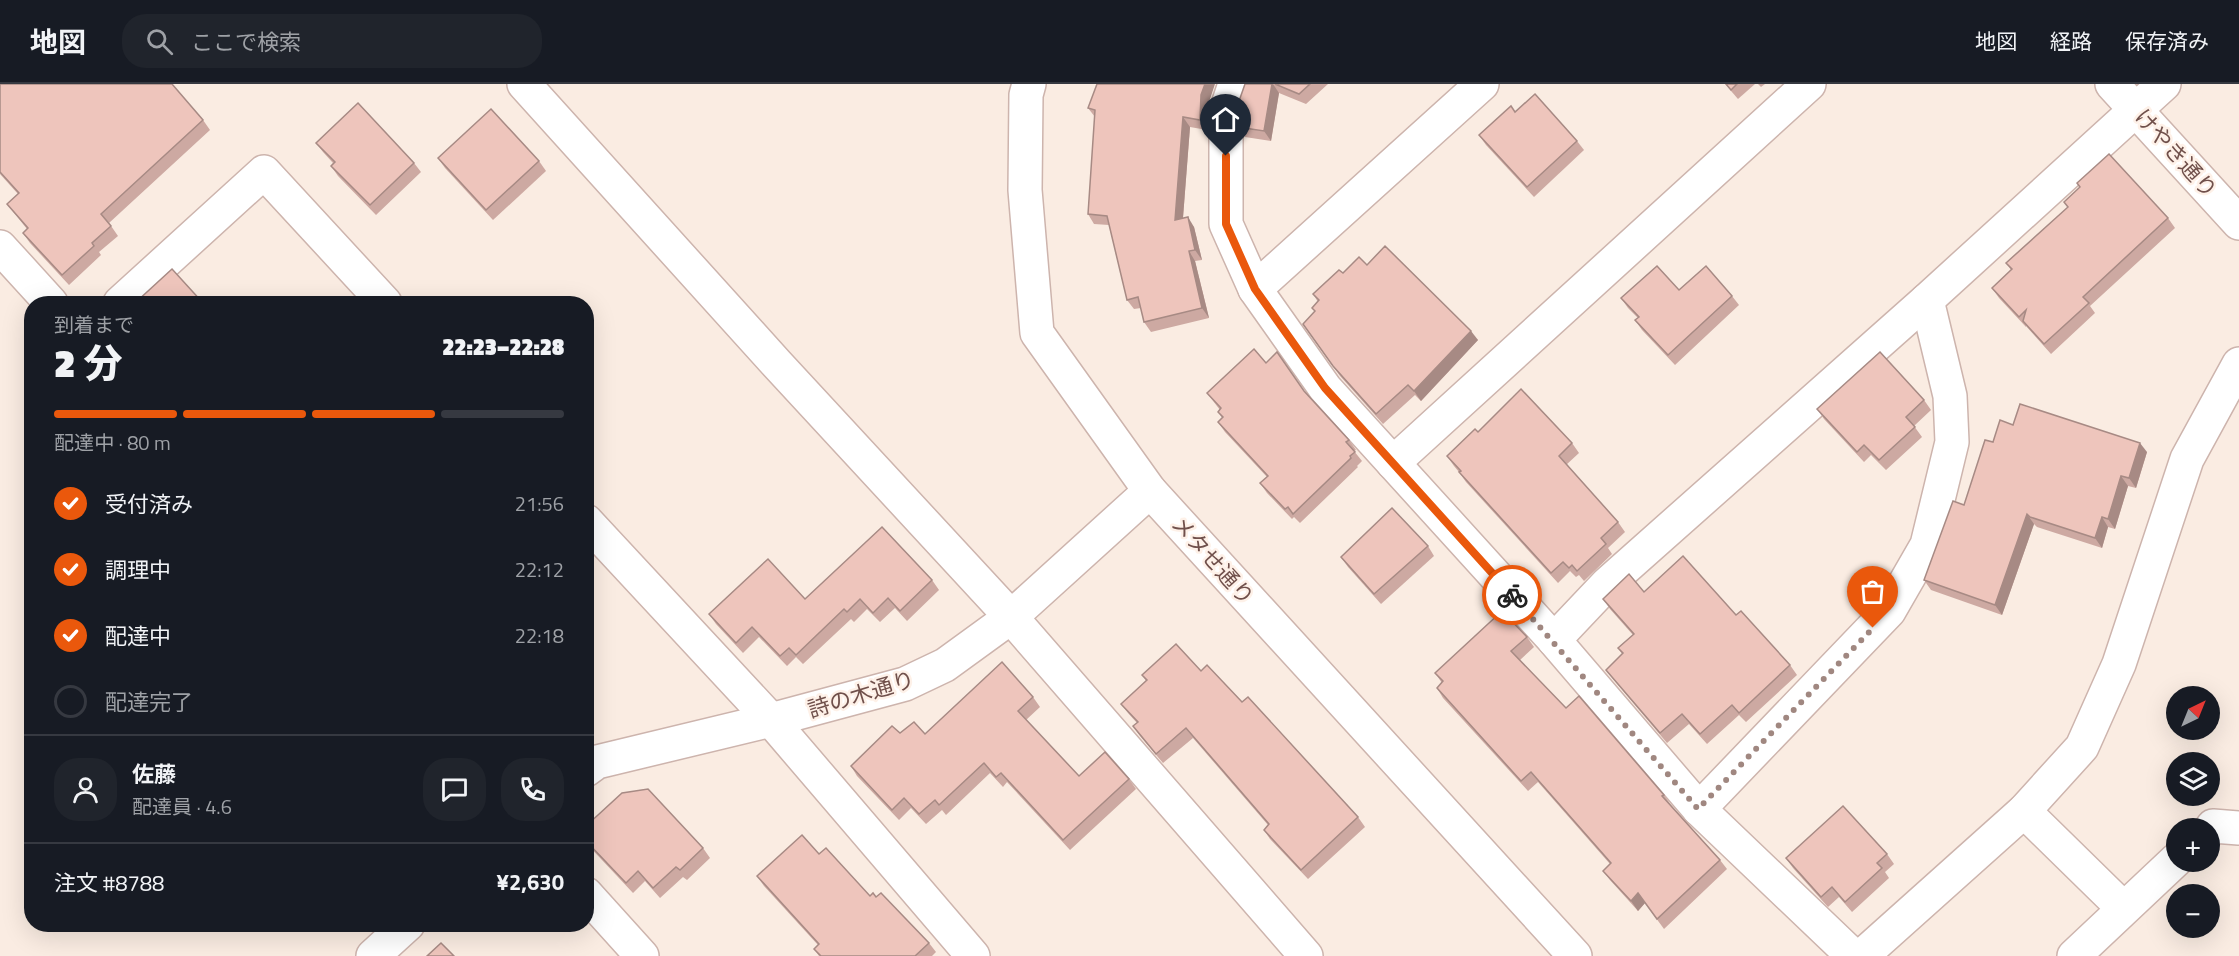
<!DOCTYPE html>
<html lang="ja">
<head>
<meta charset="utf-8">
<style>
  :root { --surface:#171b24; --page:#20242c; --text:#f1f3f6; --muted:#9ea1a6; --line:#363941; --accent:#ea580c }
  body { margin:0; font-family:"Titillium Web","Noto Sans JP",sans-serif; background:var(--page); color:var(--text); height:100vh; display:flex; flex-direction:column; font-size:22px; white-space:nowrap }
  * { box-sizing:border-box; margin:0 }
  p { font-size:20px; color:var(--muted) }
  .icon { flex:none; width:33px; height:33px; fill:none; stroke:currentColor; stroke-width:2; stroke-linecap:round; stroke-linejoin:round }
  .map { position:relative; flex:1; overflow:hidden }
  .drawer { position:absolute; left:24px; top:212px; width:570px; height:636px; display:flex; flex-direction:column; background:var(--surface); border-radius:24px; box-shadow:0 6px 24px #0002 }
  .drawer>* { flex:none }
  .needle { width:39px; rotate:43deg }
  .controls { position:absolute; left:2166px; top:602px; display:grid; gap:12px }
  .controls a { display:grid; place-items:center; width:54px; height:54px; border-radius:50%; background:var(--surface); box-shadow:0 6px 24px #0002; font-size:30px }
  .pin { position:absolute; display:grid; place-items:center; width:51px; height:51px; color:#fff; margin:-62px -26px; border-radius:50% 50% 50% 0; rotate:-45deg; box-shadow:0 0 6px #0007 }
  .pin .icon { rotate:45deg }
  .courier { position:absolute; display:grid; place-items:center; width:60px; height:60px; margin:-30px; border:4px solid #ea580c; border-radius:50%; background:#fff; color:#222; box-shadow:0 2px 8px #0007 }
  .head em { font-style:normal; font-weight:800 }
  .head div { display:flex; flex-direction:column-reverse }
  .head { display:flex; align-items:center; justify-content:space-between; height:102px; padding:0 30px }
  h1 { font-size:39px; font-weight:800; line-height:45px }
  .bar { display:grid; grid-template-columns:repeat(4,1fr); gap:9px 6px; align-content:center; height:72px; padding:0 30px }
  .bar i { height:8px; border-radius:4px; background:var(--line) }
  .bar .selected { background:var(--accent) }
  .bar p { grid-column:span 4 }
  .line { display:flex; align-items:center; gap:15px; padding:0 30px; border-top:2px solid var(--line) }
  .line div { flex:1 }
  .round { display:grid; place-items:center; flex:none; width:63px; height:63px; border-radius:24px; background:var(--page) }
  ol { padding:0 30px; list-style:none }
  li { display:flex; align-items:center; gap:18px; height:66px }
  li p { margin-inline-start:auto }
  li .icon { padding:6px; border-radius:50%; background:var(--accent); color:#fff; stroke-width:4 }
  li:last-child { color:var(--muted) }
  li i { width:33px; height:33px; border:3px solid var(--line); border-radius:50% }
  header { display:flex; align-items:center; gap:36px; box-sizing:border-box; height:84px; padding:0 30px; background:var(--surface); border-bottom:2px solid var(--line) }
  header strong { font-size:28px }
  nav { display:flex; gap:33px; margin-inline-start:auto; font-size:21px }
  .search { width:420px; height:54px; background:var(--page); display:flex; align-items:center; gap:15px; box-sizing:border-box; padding:0 21px; border-radius:24px; color:var(--muted); font-size:22px }
  .map>svg:first-child { display:block }
  .lines { fill:none; stroke-linecap:round; stroke-linejoin:round }
  .minor-casing { stroke:#cdb4ad; stroke-width:36 }
  .minor { stroke:#fff; stroke-width:33 }
  .wall { fill:#cda9a2 }
  .shaded-wall { fill:#a78a84 }
  .building { fill:#eec5bc; stroke:#a78a84; stroke-width:1.5 }
  .done { stroke:#a08780; stroke-width:6; stroke-dasharray:0 10.8 }
  .route { stroke:#ea580c; stroke-width:8 }
  .labels { text-anchor:middle; dominant-baseline:central; stroke-width:5; stroke-linejoin:round; paint-order:stroke }
  .street-label { font-size:22px; fill:#70504b; stroke:#fef1e8 }
</style>
</head>
<body>
<header>
<strong>地図</strong>
<div class="search"><svg class="icon" aria-label="search" viewBox="0 0 24 24"><circle cx="10" cy="10" r="6"/><path d="M15 15l6 6"/></svg>ここで検索</div>
<nav><a>地図</a><a>経路</a><a>保存済み</a></nav>
</header>
<div class="map">
<svg width="2239" height="872" viewBox="0 0 2239 872">
  <rect width="100%" height="100%" fill="#faece2"/>
  <g class="lines">
    <g class="minor-casing">
      <g id="minor">
        <path d="M524,0L777,280L1011,533L1306,872"/>
        <path d="M1029,0L1026,11L1025,106L1037,249L1150,407L1575,872"/>
        <path d="M1235,0L1226,27V140L1255,205L1325,304L1554,556L1699,725L1853,872"/>
        <path d="M2112,0L2239,139"/>
        <path d="M0,163L51,219"/>
        <path d="M1255,205L1482,0"/>
        <path d="M120,219L264,88L385,219"/>
        <path d="M1393,379L1809,0"/>
        <path d="M586,437L771,636L973,872"/>
        <path d="M1554,556L1607,500L1927,216L2164,0"/>
        <path d="M586,686L597,678L771,636L905,600L945,581L1011,533L1150,407"/>
        <path d="M1699,725L1889,527L1927,461L1952,358L1950,312L1927,216"/>
        <path d="M2024,727L2123,824"/>
        <path d="M2210,746L2213,742L2239,744"/>
        <path d="M586,810L642,872"/>
        <path d="M373,872L408,840"/>
        <path d="M1862,872L2024,727L2082,663L2119,580L2187,375L2239,280"/>
        <path d="M2074,872L2176,776"/>
      </g>
    </g>
    <use href="#minor" class="minor"/>
  </g>
  <g class="wall">
    <path d="M0,0L203,36L210,46L109,139L118,152L99,168L101,171L69,201L30,159L23,149L27,145L7,120L18,110L0,90Z"/>
    <path d="M1245,0H1328L1306,20L1279,9L1271,57L1245,53L1238,43Z"/>
    <path d="M1725,0H1755L1738,15Z"/>
    <path d="M1758,0H1765L1761,3Z"/>
    <path d="M1208,21L1207,46L1190,43L1183,134L1194,143L1202,176L1195,177L1209,234L1151,248L1144,238L1141,224L1134,225L1127,216L1109,141L1094,140L1088,130L1095,33L1088,24Z"/>
    <path d="M1515,28L1577,57L1584,66L1534,113L1486,61L1479,51Z"/>
    <path d="M316,59L414,79L421,88L376,131L338,92L331,82L333,79L323,68Z"/>
    <path d="M438,74L539,77L546,87L493,136L445,84Z"/>
    <path d="M2077,99L2168,134L2175,144L2090,222L2095,229L2051,270L2026,242V243L1999,214L1992,204L2011,186L2006,179L2068,123L2064,118L2080,103Z"/>
    <path d="M1367,181L1478,256L1421,317L1415,311L1383,340L1340,292L1310,250L1315,227L1312,224L1318,218L1313,210L1343,189Z"/>
    <path d="M1679,206L1732,212L1739,221L1675,281L1642,246L1635,236L1638,234L1628,224L1621,214Z"/>
    <path d="M1266,279L1304,307L1349,356L1356,366L1354,367L1362,377L1357,382L1358,383L1300,439L1294,433L1292,435L1267,409L1260,399L1267,393L1225,348L1218,338L1222,334L1218,328L1220,326L1207,309Z"/>
    <path d="M1924,316L1931,326L1914,342L1922,353L1886,386L1871,371L1864,378L1824,335L1817,325Z"/>
    <path d="M1478,348L1572,359L1579,369L1566,381L1618,438L1625,448L1608,464L1612,470L1584,497L1579,491L1576,493L1570,487L1558,499L1466,398L1459,388L1454,382L1447,372Z"/>
    <path d="M1993,358L2147,368L2136,404L2128,402L2115,445L2108,443L2102,464L2037,443L2034,440L2002,531L1931,506L1924,496L1964,421Z"/>
    <path d="M1428,462L1434,472L1381,520L1348,483L1341,473Z"/>
    <path d="M932,496L939,506L907,537L895,524L880,538L867,525L854,538L851,535L803,580L796,573L787,582L759,553L743,569L716,540L709,530Z"/>
    <path d="M1644,508L1736,531L1790,581L1797,591L1746,638L1739,631L1707,660L1689,640L1667,659L1613,595L1606,586L1622,570L1618,564L1633,551L1610,525L1603,515Z"/>
    <path d="M1527,553L1534,563L1520,576L1566,624L1664,711L1671,721L1720,776L1727,785L1664,845L1645,819L1638,827L1610,796L1603,787L1610,780L1538,698L1528,707L1443,614L1437,604L1442,599L1435,589Z"/>
    <path d="M1201,587L1242,618L1358,733L1365,743L1308,795L1270,755L1264,746L1268,741L1193,654L1163,679L1140,652L1133,642L1137,639L1128,629L1121,620L1146,597L1142,591Z"/>
    <path d="M1033,613L1040,623L1026,636L1079,692L1129,695L1136,705L1070,766L1007,698L1003,703L990,689L946,731L942,726L926,740L911,724L899,736L857,692L851,682L925,650Z"/>
    <path d="M586,742L703,764L710,774L687,796L683,793L660,814L645,797L633,809L586,759Z"/>
    <path d="M819,770L870,812L876,813L929,859L936,868L932,872H819L814,865L818,861L764,802L757,792Z"/>
    <path d="M1887,770L1894,780L1885,788L1889,794L1852,828L1839,813L1828,823L1793,784L1786,774Z"/>
  </g>
  <g class="shaded-wall">
    <path d="M1205,0H1215L1208,21L1207,46L1200,36L1201,11Z"/>
    <path d="M1272,0H1273L1279,9L1271,57L1264,47Z"/>
    <path d="M1183,33L1190,43L1182,146L1175,136Z"/>
    <path d="M1188,133L1194,143L1202,176L1195,166Z"/>
    <path d="M1189,167L1195,177L1209,234L1202,224Z"/>
    <path d="M1471,247L1478,256L1421,317L1414,307Z"/>
    <path d="M2140,359L2147,368L2136,404L2129,394Z"/>
    <path d="M2121,392L2128,402L2115,445L2108,435Z"/>
    <path d="M2027,430L2034,440L2002,531L1995,521Z"/>
    <path d="M2102,433L2108,443L2102,464L2095,454Z"/>
    <path d="M1638,809L1645,819L1638,827L1631,817Z"/>
  </g>
  <g class="building">
    <path d="M0,0H172L203,36L101,130L111,142L92,159L94,162L62,191L23,149L28,144L7,120L19,109L0,88Z"/>
    <path d="M1097,0H1205L1201,11L1200,36L1183,33L1175,136L1188,133L1195,166L1189,167L1202,224L1144,238L1138,213L1127,216L1107,132L1088,130L1095,26L1088,24Z"/>
    <path d="M1245,0H1272L1264,47L1238,43V20Z"/>
    <path d="M1275,0H1310L1299,10Z"/>
    <path d="M1726,0H1737L1731,6Z"/>
    <path d="M1535,10L1577,57L1527,103L1479,51L1511,22L1515,28Z"/>
    <path d="M358,19L414,79L370,121L331,82L335,78L316,59Z"/>
    <path d="M491,25L539,77L486,126L438,74Z"/>
    <path d="M2109,70L2168,134L2083,213L2089,219L2044,260L2023,237L2026,226L2019,233L1992,204L2012,185L2006,179L2068,123L2064,118L2080,103L2077,99Z"/>
    <path d="M1385,162L1471,247L1414,307L1408,301L1376,330L1333,282L1303,240L1315,227L1312,224L1319,216L1313,210L1339,186L1343,189L1359,173L1367,181Z"/>
    <path d="M1657,182L1679,206L1706,182L1732,212L1668,271L1635,236L1639,233L1621,214Z"/>
    <path d="M172,185L203,219H135Z"/>
    <path d="M1254,265L1266,279L1277,268L1304,307L1349,356L1346,358L1355,368L1350,372L1351,374L1293,430L1288,423L1285,425L1260,399L1268,392L1218,338L1223,333L1218,328L1221,324L1207,309Z"/>
    <path d="M1880,268L1924,316L1906,333L1915,343L1879,376L1864,361L1857,368L1817,325Z"/>
    <path d="M1521,305L1572,359L1559,372L1618,438L1601,454L1606,460L1577,487L1572,481L1569,484L1563,478L1551,489L1459,388L1461,387L1447,372L1475,345L1478,348Z"/>
    <path d="M2020,320L2140,359L2129,394L2121,392L2108,435L2102,433L2095,454L2030,433L2027,430L1995,521L1924,496L1953,417L1964,421L1985,356L1993,358L2000,336L2013,341Z"/>
    <path d="M1392,424L1428,462L1374,510L1341,473Z"/>
    <path d="M882,443L932,496L900,527L888,514L873,529L860,515L847,528L844,525L796,571L789,564L780,572L752,543L736,559L709,530L768,475L805,515Z"/>
    <path d="M1683,472L1736,531L1741,527L1790,581L1739,629L1732,621L1700,650L1682,630L1660,649L1606,586L1623,569L1618,564L1634,550L1603,515L1629,490L1644,508Z"/>
    <path d="M1502,527L1527,553L1511,567L1566,624L1579,612L1664,711L1662,712L1720,776L1657,835L1638,809L1631,817L1603,787L1611,779L1531,688L1521,697L1437,604L1443,597L1435,589Z"/>
    <path d="M1176,560L1201,587L1207,581L1242,618L1248,613L1358,733L1301,786L1264,746L1269,740L1186,644L1156,670L1133,642L1138,638L1121,620L1147,596L1142,591Z"/>
    <path d="M1002,578L1033,613L1018,627L1079,692L1105,668L1129,695L1063,756L1001,689L996,693L984,679L939,721L935,716L919,730L904,714L892,726L851,682L892,642L900,649L914,638L925,650Z"/>
    <path d="M648,705L703,764L680,786L676,783L653,804L638,787L626,799L586,757V742L622,709Z"/>
    <path d="M1843,722L1887,770L1877,779L1882,784L1845,818L1832,803L1821,813L1786,774Z"/>
    <path d="M802,751L819,770L826,764L870,812L873,809L876,813L881,809L929,859L915,872H821L814,865L819,860L757,792Z"/>
    <path d="M441,859L454,872H427Z"/>
  </g>
  <g class="lines">
    <path class="done" d="M1512,511L1698,725L1873,544"/>
    <path class="route" d="M1226,72V140L1255,205L1325,304L1512,511"/>
  </g>
  <g class="labels">
    <g class="street-label">
      <text transform="translate(2176 69) rotate(48)">けやき通り</text>
      <text transform="translate(1213 476) rotate(48)">メタせ通り</text>
      <text transform="translate(861 610) rotate(-17)">詩の木通り</text>
    </g>
  </g>
</svg>
<div class="controls">
<a><svg class="needle" viewBox="-14 -14 28 28"><path d="M0-13l5 13h-10z" fill="#e53935"/><path d="M0 13l5-13h-10z" fill="#9ea1a6"/></svg></a>
<a><svg class="icon" aria-label="layers" viewBox="0 0 24 24"><path d="M12 4l9 5-9 5-9-5zM3 14l9 5 9-5"/></svg></a>
<a>+</a>
<a>−</a>
</div>
<div class="pin" style="left:1873px;top:544px;background:#ea580c"><svg class="icon" aria-label="bag" viewBox="0 0 24 24"><path d="M5 8h14l-1 12H6zM9 8a3 3 0 0 1 6 0"/></svg></div>
<div class="pin" style="left:1226px;top:72px;background:#1f2937"><svg class="icon" aria-label="home" viewBox="0 0 24 24"><path d="M3 11l9-7 9 7M6 9v11h12V9"/></svg></div>
<div class="courier" style="left:1512px;top:511px"><svg class="icon" aria-label="bike" viewBox="0 0 24 24"><circle cx="6" cy="16" r="4"/><circle cx="18" cy="16" r="4"/><path d="M6 16l4-8h5l3 8M10 8l3 8H6M13 5h3"/></svg></div>
<section class="drawer">
<div class="head"><div><h1>2 分</h1><p>到着まで</p></div><em>22:23–22:28</em></div>
<div class="bar"><i class="selected"></i><i class="selected"></i><i class="selected"></i><i></i><p>配達中 · 80 m</p></div>
<ol>
<li><svg class="icon" aria-label="check" viewBox="0 0 24 24"><path d="M5 12l5 5 9-10"/></svg>受付済み<p>21:56</p></li>
<li><svg class="icon" aria-label="check" viewBox="0 0 24 24"><path d="M5 12l5 5 9-10"/></svg>調理中<p>22:12</p></li>
<li><svg class="icon" aria-label="check" viewBox="0 0 24 24"><path d="M5 12l5 5 9-10"/></svg>配達中<p>22:18</p></li>
<li><i></i>配達完了</li>
</ol>
<div class="line" style="height:108px"><a class="round"><svg class="icon" aria-label="person" viewBox="0 0 24 24"><circle cx="12" cy="8" r="4"/><path d="M4 21q1-7 8-7t8 7"/></svg></a><div><b>佐藤</b><p>配達員 · 4.6</p></div><a class="round"><svg class="icon" aria-label="chat" viewBox="0 0 24 24"><path d="M4 5h16v11H9l-5 4z"/></svg></a><a class="round"><svg class="icon" aria-label="phone" viewBox="0 0 24 24"><path d="M5 4h4l2 5-3 2q2 4 5 5l2-3 5 2v4C11 20 4 13 5 4z"/></svg></a></div>
<div class="line" style="height:78px"><div>注文 #8788</div><b>¥2,630</b></div>
</section>
</div>
</body>
</html>
